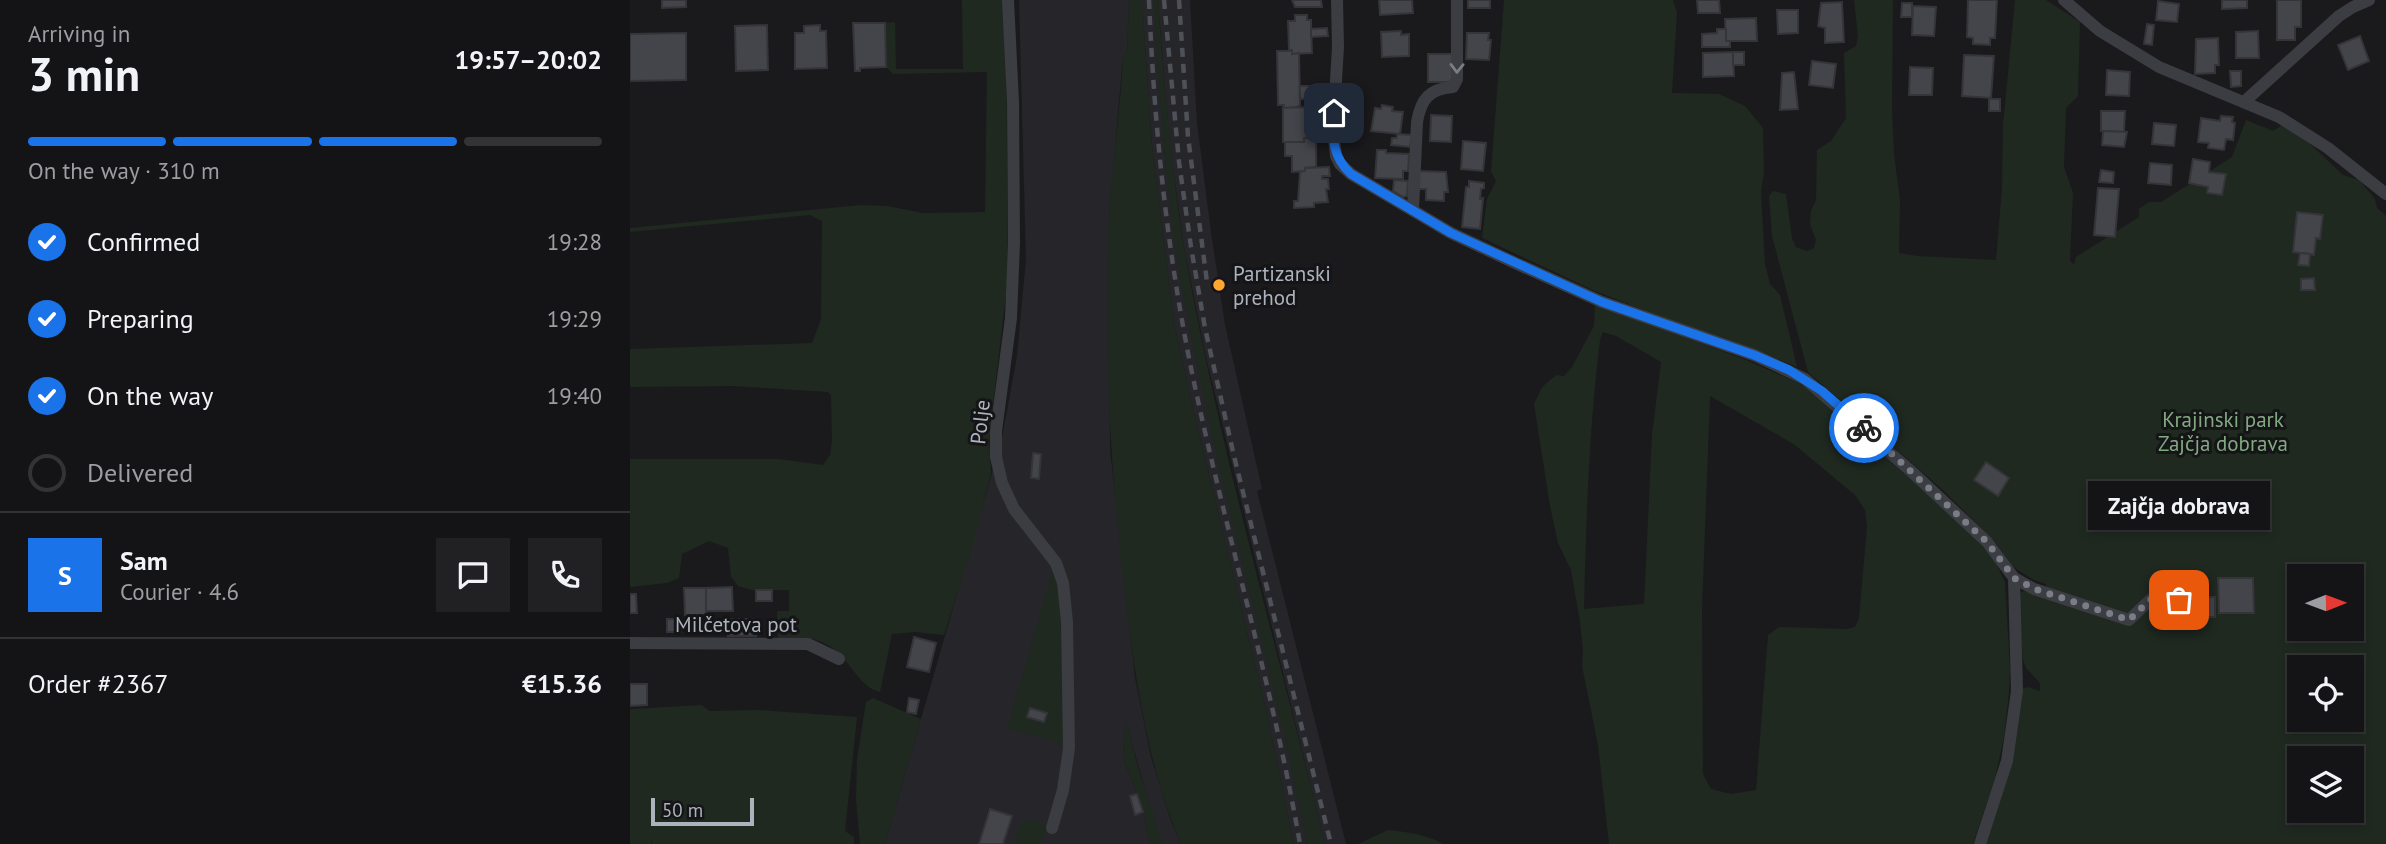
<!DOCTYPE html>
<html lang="en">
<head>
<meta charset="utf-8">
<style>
  :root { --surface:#141416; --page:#212123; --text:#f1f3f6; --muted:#9d9ea1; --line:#333335; --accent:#1a73e8 }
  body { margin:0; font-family:"PT Sans",sans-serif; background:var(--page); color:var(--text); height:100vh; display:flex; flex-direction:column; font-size:26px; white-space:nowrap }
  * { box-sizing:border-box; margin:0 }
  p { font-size:23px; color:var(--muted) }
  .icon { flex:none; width:38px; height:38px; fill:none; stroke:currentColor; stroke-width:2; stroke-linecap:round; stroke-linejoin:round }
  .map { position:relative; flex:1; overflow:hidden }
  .sheet { display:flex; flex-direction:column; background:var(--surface); width:630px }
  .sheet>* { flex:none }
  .needle { width:46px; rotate:89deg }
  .buttons { position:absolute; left:1657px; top:564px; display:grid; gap:14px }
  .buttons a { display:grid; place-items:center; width:77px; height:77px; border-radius:0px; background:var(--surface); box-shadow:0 4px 10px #0003,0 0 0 2px var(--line); font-size:35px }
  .scale { position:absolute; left:21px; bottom:18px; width:103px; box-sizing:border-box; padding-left:7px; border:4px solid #acb3bd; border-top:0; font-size:19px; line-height:24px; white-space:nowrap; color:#acb3bd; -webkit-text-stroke:5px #151518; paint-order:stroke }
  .pin { position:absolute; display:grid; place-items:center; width:60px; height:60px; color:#fff; margin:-30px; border-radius:14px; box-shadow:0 4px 10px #0006 }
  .courier { position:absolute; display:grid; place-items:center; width:70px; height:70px; margin:-35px; border:5px solid #1a73e8; border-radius:50%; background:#fff; color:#222; box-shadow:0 2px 9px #0007 }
  .bubble { position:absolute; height:49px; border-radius:0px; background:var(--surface); box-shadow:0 4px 10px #0003,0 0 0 2px var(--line); font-size:23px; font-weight:700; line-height:49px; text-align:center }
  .head em { font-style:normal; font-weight:700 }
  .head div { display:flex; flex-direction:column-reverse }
  .head { display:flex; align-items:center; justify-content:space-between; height:119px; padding:0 28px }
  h1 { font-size:46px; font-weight:700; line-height:52px }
  .bar { display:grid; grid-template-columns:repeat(4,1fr); gap:10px 7px; align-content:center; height:84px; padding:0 28px }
  .bar i { height:9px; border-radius:5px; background:var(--line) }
  .bar .current { background:var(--accent) }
  .bar p { grid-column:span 4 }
  .line { display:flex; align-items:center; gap:18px; padding:0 28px; border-top:2px solid var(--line) }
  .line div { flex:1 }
  .round { display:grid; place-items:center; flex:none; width:74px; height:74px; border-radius:0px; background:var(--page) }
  ol { padding:0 28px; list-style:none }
  li { display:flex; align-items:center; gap:21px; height:77px }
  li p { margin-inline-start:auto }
  li .icon { padding:7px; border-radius:50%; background:var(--accent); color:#fff; stroke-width:4 }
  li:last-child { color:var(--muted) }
  li i { width:38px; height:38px; border:4px solid var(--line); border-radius:50% }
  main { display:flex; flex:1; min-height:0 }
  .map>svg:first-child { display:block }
  .built { fill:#26262a }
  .green { fill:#1f2920; fill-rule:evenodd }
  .building { fill:#44454a; stroke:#343439; stroke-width:2 }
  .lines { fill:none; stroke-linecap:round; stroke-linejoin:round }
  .minor { stroke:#3b3d42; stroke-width:12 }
  .rail { stroke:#4e5158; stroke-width:4.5; stroke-dasharray:9 7; stroke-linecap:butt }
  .oneway { stroke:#797e86 }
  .done { stroke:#797d85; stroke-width:7; stroke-dasharray:0 12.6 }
  .route { stroke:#1a73e8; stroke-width:9 }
  .poi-dot { fill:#ffa630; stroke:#151518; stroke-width:2.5 }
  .labels { text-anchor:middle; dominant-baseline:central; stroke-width:6; stroke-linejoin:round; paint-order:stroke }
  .poi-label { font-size:21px; fill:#acb3bd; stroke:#151518; text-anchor:start }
  .park-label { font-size:21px; fill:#82aa81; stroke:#151518 }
  .street-label { font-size:21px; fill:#acb3bd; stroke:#151518 }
</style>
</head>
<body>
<main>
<section class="sheet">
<div class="head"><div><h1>3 min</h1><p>Arriving in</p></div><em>19:57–20:02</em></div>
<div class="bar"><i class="current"></i><i class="current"></i><i class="current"></i><i></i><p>On the way · 310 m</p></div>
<ol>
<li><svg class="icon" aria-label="check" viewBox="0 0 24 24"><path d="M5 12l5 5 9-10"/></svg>Confirmed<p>19:28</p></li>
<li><svg class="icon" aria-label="check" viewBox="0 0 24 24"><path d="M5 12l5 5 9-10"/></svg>Preparing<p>19:29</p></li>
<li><svg class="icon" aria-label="check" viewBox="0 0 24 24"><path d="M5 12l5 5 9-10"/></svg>On the way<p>19:40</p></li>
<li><i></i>Delivered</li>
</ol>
<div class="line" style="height:126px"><b class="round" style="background:var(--accent);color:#fff">S</b><div><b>Sam</b><p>Courier · 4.6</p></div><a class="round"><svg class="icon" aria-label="chat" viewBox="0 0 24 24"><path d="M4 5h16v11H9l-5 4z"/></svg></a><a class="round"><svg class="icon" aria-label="phone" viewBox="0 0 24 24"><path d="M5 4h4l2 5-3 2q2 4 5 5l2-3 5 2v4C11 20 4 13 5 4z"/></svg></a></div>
<div class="line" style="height:91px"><div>Order #2367</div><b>€15.36</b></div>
</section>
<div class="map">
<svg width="1756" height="844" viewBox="0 0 1756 844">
  <rect width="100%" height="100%" fill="#1a1a1d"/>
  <g class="built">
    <path d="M389,0H499L497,54L493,55L479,217L480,449L505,678L521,757L541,821L551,844H533L528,833L496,723L493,738L494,760L513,812L520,844H255L372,438L387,356L396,259Z"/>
    <path d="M512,0H524L535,157L556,309L588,459L660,755L677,844H664L636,710L565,417L544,323L522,146Z"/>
    <path d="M528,0H560L567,123L581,232L595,325L632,489L627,491L716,844H695L576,357L554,247L539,138Z"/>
  </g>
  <g class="green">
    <path d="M332,0H374L376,21L378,277L359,440L361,473L343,544L314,635L285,632L262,634L250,692C227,688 218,650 187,640C176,636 160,639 148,639L147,611H159V590H123L108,586L101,577L98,548L79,541L52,554L49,578L37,583L0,587V459H148L193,465L200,455L202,441L201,395L198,392L104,386L0,387V349L182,343L191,319L192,221L180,215L0,232V228L231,205L257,206L293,213L355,212L357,72L263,74L256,67L255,23L265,22L266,69H333Z"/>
    <path d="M499,0H512L522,146L544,323L565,417L636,710L664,844H551C518,767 506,684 496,601C480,474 473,342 479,214C482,161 491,108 493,55L497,54Z"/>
    <path d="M524,0H528C534,83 541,165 554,247C589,448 647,646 695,844H677C642,665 590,490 556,311C537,209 529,104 524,0Z"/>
    <path d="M874,0H1043L1047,13L1042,93L1089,94L1115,106L1133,128L1134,172L1131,191L1135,264L1140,284L1150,295L1167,367L1092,337H1083L965,291L852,238L857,199L866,181L861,172Z"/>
    <path d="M1224,0H1263L1262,109L1264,154L1270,200L1269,253L1287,256L1366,260L1372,188L1373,125L1385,0H1416L1450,22L1448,96L1436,108L1434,167L1443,193L1440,261L1444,265L1446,257L1509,217V209L1519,202H1531L1602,157L1616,120L1643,131L1657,122L1713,175L1729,180L1745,199L1747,208L1756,216V844H1355L1376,783L1392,689L1397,687L1410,691V683L1396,668L1393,660L1387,594L1394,591L1415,597L1416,584L1402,579L1382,566L1366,543L1315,492L1178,372L1142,236L1139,196L1143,191L1156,194L1162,238L1166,247L1177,251L1184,248L1186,240L1180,224L1181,211L1186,200L1187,150L1201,141L1216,118L1214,53L1226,46L1228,36ZM1670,576H1722V628H1670ZM1670,667H1722V719H1670ZM1670,758H1722V810H1670Z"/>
    <path d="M965,304L1116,360L1180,388L1306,501L1353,547L1366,563L1375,582L1380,669L1379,692L1374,737L1365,778L1343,844H979L968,745L952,666L953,650L950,622L941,570L928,543L920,506L904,404L912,387L926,375L934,376L942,367L964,326ZM973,332L986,336L1031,362L1022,435L1014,604L954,609C956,519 959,430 970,340ZM1080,396L1165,445L1226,496L1235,510L1237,526L1229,618L1225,627L1216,629L1149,627L1138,635L1126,790L1101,794L1081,789L1073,774L1072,610Z"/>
    <path d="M423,569C433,592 439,718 433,744L377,728Z"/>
    <path d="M243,698L291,719L255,844H230L226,800L227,759L236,702Z"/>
    <path d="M72,705L79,711L127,710L227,717L215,831L224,837V844H22V838L21,844H0V709Z"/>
    <path d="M496,721L508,767L533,844H520L513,812L494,760L493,738Z"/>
    <path d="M398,819C417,825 419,825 410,844H384L391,823Z"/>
    <path d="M758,830C777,832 796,834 813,844H728Z"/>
  </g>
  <g class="building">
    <path d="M32,0H56V7L32,8Z"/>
    <path d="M662,0H691L692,7H665Z"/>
    <path d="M749,0H782L783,13L750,15Z"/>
    <rect x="838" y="0" width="22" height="8"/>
    <path d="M1067,0H1089L1090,13H1068Z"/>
    <path d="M1338,0H1367L1365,38H1360V45L1343,44V38L1337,37Z"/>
    <path d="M1592,0H1617V8L1592,9Z"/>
    <path d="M1647,0H1671V27H1665V40H1647Z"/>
    <path d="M1528,1L1549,4L1547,22L1526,20Z"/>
    <path d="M1212,2L1214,42L1195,43V28L1188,26L1191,3Z"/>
    <path d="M1272,3H1282V17H1271Z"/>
    <path d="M1283,6L1306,7L1304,36L1282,35Z"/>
    <path d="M1147,10H1168V33L1148,34Z"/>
    <path d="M665,15H677V20H681L682,53L662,54V50H659L658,21H665Z"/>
    <path d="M1126,18L1127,41H1096L1095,19Z"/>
    <path d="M223,23H255L256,67L230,68V71H225Z"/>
    <path d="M1517,24L1524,25L1522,45L1514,44Z"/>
    <path d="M137,25L138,70L106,71L105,26Z"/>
    <path d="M190,25V31H196L197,68L165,69V33H174V26Z"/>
    <path d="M697,28L698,36L681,37V29Z"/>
    <path d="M1087,29H1096V41H1100V47H1072V34L1087,33Z"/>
    <path d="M771,31V35L779,34V56L752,57L751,32Z"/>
    <path d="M1628,31L1629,58H1606V32Z"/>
    <path d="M56,33V80L0,81V34Z"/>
    <path d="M837,33H859L858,40H861L859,60L836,59Z"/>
    <path d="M1730,36L1739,61L1718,70L1708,45Z"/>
    <path d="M1588,38L1589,65H1585V73L1565,74L1566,39Z"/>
    <path d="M647,51H662V54L669,53L670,105L667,107L653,108L654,105H648Z"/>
    <path d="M1103,52L1104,76L1073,77V53Z"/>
    <rect x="1103" y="52" width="11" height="13"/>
    <rect x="798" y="54" width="24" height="28"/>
    <path d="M1334,55L1364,56L1361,98L1332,96Z"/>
    <path d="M1182,61L1206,64L1203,88L1179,85Z"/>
    <path d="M1280,67L1303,68L1302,95H1279Z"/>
    <path d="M1477,70L1500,72L1499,96L1476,95Z"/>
    <path d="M1600,71H1611V86L1601,87Z"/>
    <path d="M1164,72L1168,109L1150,110L1152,73Z"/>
    <rect x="670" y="86" width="10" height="13"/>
    <rect x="1359" y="99" width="11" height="12"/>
    <path d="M752,105L763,107L762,111L773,112L770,134L741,131L745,108L751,109Z"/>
    <path d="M677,107V138H674V142H653V108Z"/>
    <path d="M1471,111H1495L1494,132L1471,131Z"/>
    <path d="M801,115L822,116L821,142L800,141Z"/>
    <path d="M1591,116L1603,117L1602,122L1605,123L1603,140L1596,139L1594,150L1578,148L1579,143L1568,142L1571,118L1590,121Z"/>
    <path d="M677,118L689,119V138H677Z"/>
    <path d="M1524,123L1546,125L1544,146L1522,144Z"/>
    <path d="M1473,131L1497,132L1494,147L1472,145Z"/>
    <path d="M767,134L782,135L780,147L761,145L762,138H767Z"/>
    <path d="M674,138H686V167L675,168V171L662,172V156H655V142H674Z"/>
    <path d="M833,141L856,143L853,171L831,169Z"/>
    <path d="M747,150H756V153L779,154L778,171H773V179L745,178Z"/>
    <path d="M1563,159L1580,162L1579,172L1596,174L1592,195L1577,193L1578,187L1559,183Z"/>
    <path d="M1520,163L1542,165L1541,185L1518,183Z"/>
    <path d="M699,167L700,176H692V179H698L699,189H696L698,202L684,203V207L664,208V201H668L670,172L675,171V168Z"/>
    <path d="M1471,170L1484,172L1483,183L1469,182Z"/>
    <path d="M789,171L816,172L818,192H814V201L796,200V189H789Z"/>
    <path d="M764,180L778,181L777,196L773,197L763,191Z"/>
    <path d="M839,181L854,183V188L851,189L850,199L853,198L850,229L832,227L836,187H839Z"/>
    <path d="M1468,188L1489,189L1485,237L1464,235Z"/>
    <path d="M1667,212L1693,215L1690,239L1686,238L1684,255L1663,252Z"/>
    <path d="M1670,253L1680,254L1679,266L1668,265Z"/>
    <path d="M1684,278L1685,290H1671V279Z"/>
    <path d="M403,453L411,454L409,479L401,478Z"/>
    <path d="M1356,462L1379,478L1368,496L1344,480Z"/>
    <path d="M1588,578H1623L1624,613H1589Z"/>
    <path d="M102,587L103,611H76V588Z"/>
    <path d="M54,588H76V615H55Z"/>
    <rect x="126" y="590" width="16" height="11"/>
    <path d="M0,594H6L7,613H0Z"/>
    <rect x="1557" y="597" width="28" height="20"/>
    <rect x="37" y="619" width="14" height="13"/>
    <rect x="98" y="619" width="28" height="17"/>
    <path d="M284,637L306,643L299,672L277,667Z"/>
    <path d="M0,684H17V705L0,706Z"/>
    <path d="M279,698L289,700L286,714L277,712Z"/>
    <path d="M400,708L417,713L414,722L397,717Z"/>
    <path d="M507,794L513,812L505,815L500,796Z"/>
    <path d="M360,809L382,816L373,844H349Z"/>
  </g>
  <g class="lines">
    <g class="minor">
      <path d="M378,0L383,102L384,243L381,318L366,431V457L372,483L384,509L426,563L433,583L437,622L439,748L433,790L422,828"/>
      <path d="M707,0L708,47L703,131L706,156L710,164L721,174L821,233L883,262L972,302L1124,355L1175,379L1281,471L1357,542L1384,578L1404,589L1499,620L1521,599L1549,600"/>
      <path d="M1434,0L1470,31L1529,67L1649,117L1698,148L1756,194"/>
      <path d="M1614,102L1709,16L1723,7L1739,0"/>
      <path d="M783,210L787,122C791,99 799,89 823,87L827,79V0"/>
      <path d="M0,643L178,644L209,659"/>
      <path d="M1350,844L1377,761L1387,691L1384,578"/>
    </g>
    <g class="rail">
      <path d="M519,0C524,122 536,243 560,363C593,524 642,682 670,844"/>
      <path d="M534,0L549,162L561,247L575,328L604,456L701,844"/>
      <path d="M549,0L558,137L577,282"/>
    </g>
  </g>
  <defs><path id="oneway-chevron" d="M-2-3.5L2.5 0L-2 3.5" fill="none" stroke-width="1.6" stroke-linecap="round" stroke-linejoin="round" transform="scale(1.75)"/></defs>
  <use class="oneway" href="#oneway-chevron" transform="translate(827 68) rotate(91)"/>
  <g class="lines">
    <path class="done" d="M1234,428L1357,542L1384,578L1405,589L1499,620L1521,599L1549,600"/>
    <path class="route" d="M704,113C703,138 701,155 721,174L821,233L906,272L972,302L1124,355L1159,370L1192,391L1234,428"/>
  </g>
  <circle class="poi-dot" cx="589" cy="285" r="7"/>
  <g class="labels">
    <g class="poi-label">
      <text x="603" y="273">Partizanski<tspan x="603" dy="24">prehod</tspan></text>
    </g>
    <g class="park-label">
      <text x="1593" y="419">Krajinski park<tspan x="1593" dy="24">Zajčja dobrava</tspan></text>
    </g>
    <g class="street-label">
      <text transform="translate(350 422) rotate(-84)">Polje</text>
      <text x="106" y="624">Milčetova pot</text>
    </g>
  </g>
</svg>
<div class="buttons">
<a><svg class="needle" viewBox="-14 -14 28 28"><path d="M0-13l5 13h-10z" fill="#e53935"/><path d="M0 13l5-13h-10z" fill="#9d9ea1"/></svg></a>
<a><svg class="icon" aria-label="locate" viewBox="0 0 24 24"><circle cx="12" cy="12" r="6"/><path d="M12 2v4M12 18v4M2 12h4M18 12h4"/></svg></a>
<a><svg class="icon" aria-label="layers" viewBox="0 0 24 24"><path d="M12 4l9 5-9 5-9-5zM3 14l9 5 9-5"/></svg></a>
</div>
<div class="scale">50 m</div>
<div class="pin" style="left:1549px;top:600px;background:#ea580c"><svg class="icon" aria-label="bag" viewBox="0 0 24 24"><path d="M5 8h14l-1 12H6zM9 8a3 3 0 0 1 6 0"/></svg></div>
<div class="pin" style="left:704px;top:113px;background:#1f2937"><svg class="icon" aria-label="home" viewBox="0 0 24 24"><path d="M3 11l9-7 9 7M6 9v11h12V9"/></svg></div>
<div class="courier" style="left:1234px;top:428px"><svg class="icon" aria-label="bike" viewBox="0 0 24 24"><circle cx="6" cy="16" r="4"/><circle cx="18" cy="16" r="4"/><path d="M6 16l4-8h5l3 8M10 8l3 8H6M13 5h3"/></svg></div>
<div class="bubble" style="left:1458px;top:481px;width:182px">Zajčja dobrava</div>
</div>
</main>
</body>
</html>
